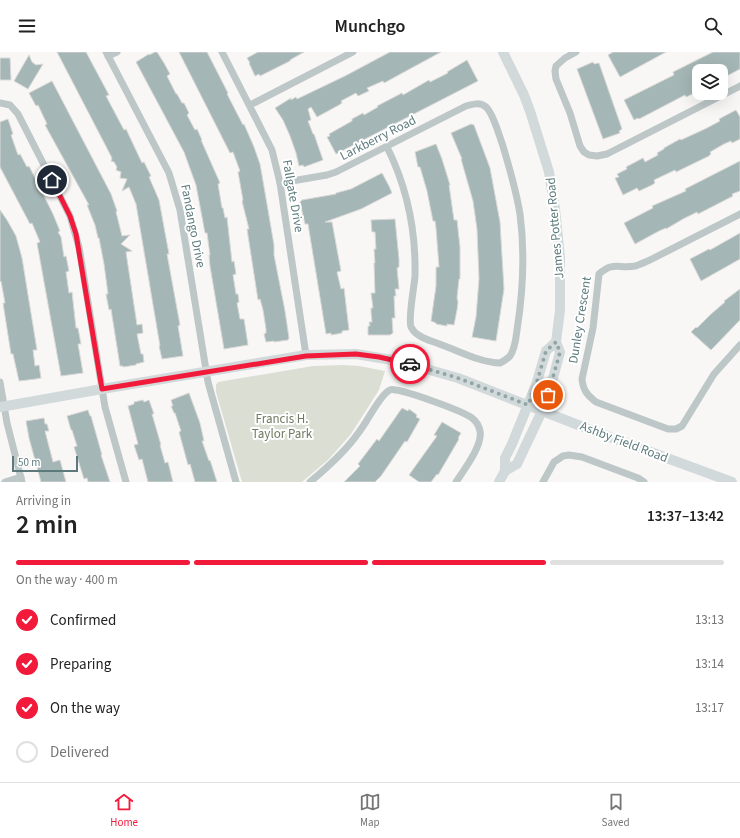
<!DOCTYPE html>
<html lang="en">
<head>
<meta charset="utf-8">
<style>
  :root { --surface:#fff; --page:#f2f2f2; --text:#222; --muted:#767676; --line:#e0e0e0; --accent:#f21a3b }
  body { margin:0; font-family:"Source Sans 3",sans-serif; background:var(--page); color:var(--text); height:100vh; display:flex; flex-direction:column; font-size:15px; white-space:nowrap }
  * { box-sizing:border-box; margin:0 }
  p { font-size:13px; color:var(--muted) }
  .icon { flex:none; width:22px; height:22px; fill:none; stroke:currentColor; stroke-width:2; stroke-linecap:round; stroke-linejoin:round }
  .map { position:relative; height:430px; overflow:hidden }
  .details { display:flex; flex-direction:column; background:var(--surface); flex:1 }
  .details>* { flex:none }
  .fabs { position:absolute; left:692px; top:12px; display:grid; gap:8px }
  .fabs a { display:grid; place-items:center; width:36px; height:36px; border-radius:8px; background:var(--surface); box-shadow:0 4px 16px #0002; font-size:20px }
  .scale { position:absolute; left:12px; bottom:10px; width:66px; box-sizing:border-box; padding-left:4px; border:2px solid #5c7a7c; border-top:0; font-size:11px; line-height:14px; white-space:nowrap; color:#5c7a7c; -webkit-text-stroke:3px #fff; paint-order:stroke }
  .pin { position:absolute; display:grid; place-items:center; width:34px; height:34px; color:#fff; margin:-17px; border:2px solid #fff; border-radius:50%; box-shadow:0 1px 4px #0007 }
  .courier { position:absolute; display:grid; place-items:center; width:40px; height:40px; margin:-20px; border:3px solid #f21a3b; border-radius:50%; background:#fff; color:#222; box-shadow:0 1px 5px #0007 }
  .summary em { font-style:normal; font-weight:600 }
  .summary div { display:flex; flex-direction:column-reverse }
  .summary { display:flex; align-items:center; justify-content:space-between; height:68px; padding:0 16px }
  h1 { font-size:26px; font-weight:600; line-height:30px }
  .bar { display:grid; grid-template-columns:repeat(4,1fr); gap:6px 4px; align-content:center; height:48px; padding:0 16px }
  .bar i { height:5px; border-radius:3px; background:var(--line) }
  .bar .on { background:var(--accent) }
  .bar p { grid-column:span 4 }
  ol { padding:0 16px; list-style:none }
  li { display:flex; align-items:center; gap:12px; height:44px }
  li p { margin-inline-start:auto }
  li .icon { padding:4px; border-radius:50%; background:var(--accent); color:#fff; stroke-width:4 }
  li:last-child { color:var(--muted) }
  li i { width:22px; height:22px; border:2px solid var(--line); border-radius:50% }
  header { display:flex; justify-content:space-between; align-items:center; height:52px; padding:0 16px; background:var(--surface); font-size:18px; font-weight:600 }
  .tab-bar { display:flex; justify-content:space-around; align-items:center; height:56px; border-top:1px solid var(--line); background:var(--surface); font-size:11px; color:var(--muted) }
  .tab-bar a { display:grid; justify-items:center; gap:2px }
  .tab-bar .on { color:var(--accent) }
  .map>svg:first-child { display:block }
  .green { fill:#dbded3 }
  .building { fill:#a4b6b5; stroke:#d9d9d7 }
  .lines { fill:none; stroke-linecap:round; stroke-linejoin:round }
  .street { stroke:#bdc7c7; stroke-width:7 }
  .secondary { stroke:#d1d9da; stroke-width:10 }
  .done { stroke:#93a6a6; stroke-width:4; stroke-dasharray:0 7.2 }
  .route { stroke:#f21a3b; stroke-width:5 }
  .labels { text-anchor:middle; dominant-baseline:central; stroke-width:4; stroke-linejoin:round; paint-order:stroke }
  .street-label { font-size:13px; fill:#5c7a7c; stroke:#fff }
  .park-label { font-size:13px; fill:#6f7a60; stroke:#fff }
</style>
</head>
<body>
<header><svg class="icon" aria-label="menu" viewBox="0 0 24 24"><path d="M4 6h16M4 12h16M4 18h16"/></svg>Munchgo<svg class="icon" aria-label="search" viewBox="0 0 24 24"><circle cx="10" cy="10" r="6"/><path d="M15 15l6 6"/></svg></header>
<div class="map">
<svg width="740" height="430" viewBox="0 0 740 430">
  <rect width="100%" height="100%" fill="#f8f7f5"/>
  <path class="green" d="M343,313L359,314L385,319L379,338L351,382L329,407L302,430H242L216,340V333L218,330L313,314Z"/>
  <g class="building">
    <path d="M57,0H86L109,43L106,44L124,78L126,77L142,111L144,110L151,124L149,125L159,148L166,186L169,202H167L180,273L178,274L183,304L162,307L159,294H160L136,152L129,135L122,139L127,127L120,126L121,120L116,118L117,115L114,110L111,109L112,106Z"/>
    <path d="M155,0H157L164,11L170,22L167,24L176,42H177L182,51H184L189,61L187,63L195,78L197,77L202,88H201L220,131L218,132L222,156H223L225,166L227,165L232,210L234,209L236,222L233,223L236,242H238L239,250L237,251L240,267H244L248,293L224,297L210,214L209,203H210L207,181H205L196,133L184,100L136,10L149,2V3Z"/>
    <path d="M179,0H207L228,41L227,42L243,73L244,72L254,95L260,112L263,129L274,193V203L285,259L289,286L288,288L274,290V289L266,290L264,282L266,281V277L263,258L260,247L258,248L247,177H249L242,149L243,148L238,120L240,119L233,100L230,101Z"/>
    <path d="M258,0H304L290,8V9L260,24L259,22L255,24L249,11H250L247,6Z"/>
    <path d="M390,0H441L384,31L383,29L367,36L369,39L358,44L356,41L341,49L342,51L339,53L317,65L311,55L308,57L311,68L308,69L313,82H314L323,108L304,115L303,113L299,114L296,101L290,84L283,68L275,56L291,46V48L296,45L297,47L345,24Z"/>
    <path d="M613,0H666L620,25L608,3Z"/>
    <path d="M713,0H740V17L721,27V19H699V39L686,45L685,43L639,67L638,66L634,68L624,48L674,23L673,20Z"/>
    <path d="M29,3L32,10L36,13L43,12L28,37L14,29Z"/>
    <path d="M0,6H10L11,28H0Z"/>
    <path d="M467,8L478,29L336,102L327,85L330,84L329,82L352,69V67L363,61L364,63L378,55L377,54L402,41L403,43L429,28L430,30L448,21L447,20Z"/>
    <path d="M593,10L594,12L599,11L622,77L619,79L620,81L603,87L577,17Z"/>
    <path d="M52,29L111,142L117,159L116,160L122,184L130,183L121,192L132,199L126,200L137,273L142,272L143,281L137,282L141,302H143L144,310L136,312V313L123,315V314H120L111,257L109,258L106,242H108L104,212L99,186H98L95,173L87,153H89L45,73L47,72L38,53L36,54L29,41Z"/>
    <path d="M736,58L740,65V87L732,91L731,89L724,92L710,100L711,102L709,104L676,120L675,118L654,128L655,131L652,133L639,139L637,136L623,143L615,126L619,125L617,122L627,117L626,115L643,106L645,110L658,103L657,101L664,97V96L680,87L681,88L707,76L720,69L719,67Z"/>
    <path d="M8,67L13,82L11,83L18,103L20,102L27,115L29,114L53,162L60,179L58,180L61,185L64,205L66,204L69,219L66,220L69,241L72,240L76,276H78L81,292H78L83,321L61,324L37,191L40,190L32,171L30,172L0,115V70Z"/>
    <path d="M471,72L474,73L490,116L500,170L504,237L496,289L472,285L476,265L479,227L477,177L473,149L461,107H462L451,81Z"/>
    <path d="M436,92L442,107L450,133H449L454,168H457L460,195V227H459L457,246L458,250L457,258L454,273L447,272V274L436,272V271L431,269L436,234V215H439L436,176L435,169H433L427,139L420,115H418L415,100Z"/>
    <path d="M740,109V139L732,142L733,144L698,162L697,160L683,167L666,177V176L659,179L635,192L624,171L653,156L652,154L686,139L685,137Z"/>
    <path d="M382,121L389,134L392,141L361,157L325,170H332L341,219L337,220L341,237L344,236L349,278L342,279V281L337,282L331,283V281L326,282L308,172H305L300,150L302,148L336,142V141L351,137Z"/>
    <path d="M0,158L7,168L16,184L22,206L37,298H33L35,314L39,313L41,326L36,327L19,329L13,302H11L3,251H5L1,229L0,230Z"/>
    <path d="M395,167L399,207V215L397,216L399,237H395L396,244H394L395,266H392L393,281L390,283H368V274H370L369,270H372L371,260V256H373L371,241H375L374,211H375L374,197H376L375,180H372L371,168Z"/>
    <path d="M740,181V207L701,229L690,207L709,197L710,198Z"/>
    <path d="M740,237V268L711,298L691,280L696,275L697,276L710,263L725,250L724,249Z"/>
    <path d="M189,341L200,371L204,389H202L209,409L210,408L217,430H195L190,412L188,413L179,380L181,379L175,361H174L171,354H173L171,348Z"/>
    <path d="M143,348L144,350L149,348L154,362H152L161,393H160L165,411L168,410L173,430H148L142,407L139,408L134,393L138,392L128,354L134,352V350Z"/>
    <path d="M402,356L408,359L409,357L417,363L416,365L420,367L407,390L405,389L381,424L375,430H344L360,414L358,412L377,387L379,389Z"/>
    <path d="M88,358L90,364H91L102,403H101L110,430H88L87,426L84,427L74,395L77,394L72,378H71L67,364Z"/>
    <path d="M44,366L45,372H47L49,379H45L53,410L60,408L66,430H41L29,386L26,369Z"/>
    <path d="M442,370L461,381L458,386L459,387L438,423L437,422L431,430H419L409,423L437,384L434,383Z"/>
  </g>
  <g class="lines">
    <g class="street">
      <path d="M106,0L169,121L180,158L208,330L236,430"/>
      <path d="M222,0L272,98L280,131L306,303"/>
      <path d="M576,0L565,6L556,14L555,19L556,27L570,61L580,94L584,100L589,103L597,104L607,102L740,34"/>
      <path d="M108,4L117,0"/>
      <path d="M0,51L10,53L18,62L70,164L79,195L105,355L126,430"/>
      <path d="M250,53L353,0"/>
      <path d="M280,131L327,123L336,120L466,54C473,52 480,50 486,55C493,61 499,83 502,91C509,114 516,138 520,162C525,200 523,240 517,278C516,286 515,297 510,304C507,307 504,309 500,311C482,311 459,299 442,293C435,290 426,288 420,284C416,282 413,279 411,275C408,266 414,236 415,224C416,180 407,135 387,95"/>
      <path d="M740,162L650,208C645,210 639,213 635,214C618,217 614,209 599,222L593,276L582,327C583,338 587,343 596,350L668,377H676L682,374L714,322L740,293"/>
      <path d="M0,330L7,371L22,430"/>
      <path d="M5,430L21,425"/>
      <path d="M310,430C328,415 346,399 359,380C367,370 378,347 387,340C389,338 392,337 395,338C407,339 463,359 472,366C476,369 479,374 480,379C483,393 464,418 456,430"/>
      <path d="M543,430L554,410L563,404L569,403L582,405L638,426L644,430"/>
    </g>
    <g class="secondary">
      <path d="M503,0L524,43L530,59L549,120L555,157L560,206V258L556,290L560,300L552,330L542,359L517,412L505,419"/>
      <path d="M0,355L102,337L306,303L356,302L398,309L458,326L596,380L732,430"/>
      <path d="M505,419V406L512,392L536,333L546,299L556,290"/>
      <path d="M499,430L505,419"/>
    </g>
  </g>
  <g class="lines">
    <path class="done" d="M410,312L458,326L528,353L536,333L546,299L556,290L560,300L548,343"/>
    <path class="route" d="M52,128L70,164L76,182L102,337L306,304L356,302L379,305L410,312"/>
  </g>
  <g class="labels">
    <g class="street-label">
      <text transform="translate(378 86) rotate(-27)">Larkberry Road</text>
      <text transform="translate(293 144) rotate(80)">Fallgate Drive</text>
      <text transform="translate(193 174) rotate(79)">Fandango Drive</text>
      <text transform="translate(555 176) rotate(-95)">James Potter Road</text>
      <text transform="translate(580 268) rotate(-81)">Dunley Crescent</text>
      <text transform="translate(624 390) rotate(21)">Ashby Field Road</text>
    </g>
    <g class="park-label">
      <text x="282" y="367">Francis H.<tspan x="282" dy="15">Taylor Park</tspan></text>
    </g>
  </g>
</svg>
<div class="fabs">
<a><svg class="icon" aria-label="layers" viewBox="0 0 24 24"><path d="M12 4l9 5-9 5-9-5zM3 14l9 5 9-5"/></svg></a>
</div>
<div class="scale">50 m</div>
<div class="pin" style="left:548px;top:343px;background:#ea580c"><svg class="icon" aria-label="bag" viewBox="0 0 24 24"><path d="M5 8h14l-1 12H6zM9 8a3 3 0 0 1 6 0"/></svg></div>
<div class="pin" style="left:52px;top:128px;background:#1f2937"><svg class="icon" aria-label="home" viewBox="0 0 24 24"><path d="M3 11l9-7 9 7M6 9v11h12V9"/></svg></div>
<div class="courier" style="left:410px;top:312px"><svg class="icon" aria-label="car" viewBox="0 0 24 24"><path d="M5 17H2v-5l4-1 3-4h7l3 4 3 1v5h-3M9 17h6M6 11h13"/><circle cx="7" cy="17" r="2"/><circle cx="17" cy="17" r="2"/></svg></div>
</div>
<section class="details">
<div class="summary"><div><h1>2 min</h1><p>Arriving in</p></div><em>13:37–13:42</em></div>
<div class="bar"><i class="on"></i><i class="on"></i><i class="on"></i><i></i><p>On the way · 400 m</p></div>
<ol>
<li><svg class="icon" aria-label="check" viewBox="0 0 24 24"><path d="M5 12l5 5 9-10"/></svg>Confirmed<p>13:13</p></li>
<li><svg class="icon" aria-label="check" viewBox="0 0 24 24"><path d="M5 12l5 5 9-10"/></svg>Preparing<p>13:14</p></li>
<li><svg class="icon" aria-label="check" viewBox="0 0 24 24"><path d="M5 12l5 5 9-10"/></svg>On the way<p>13:17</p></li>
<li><i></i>Delivered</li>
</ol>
</section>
<nav class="tab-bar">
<a class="on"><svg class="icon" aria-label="home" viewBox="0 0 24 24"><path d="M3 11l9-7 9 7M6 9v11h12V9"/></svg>Home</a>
<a><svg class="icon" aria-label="map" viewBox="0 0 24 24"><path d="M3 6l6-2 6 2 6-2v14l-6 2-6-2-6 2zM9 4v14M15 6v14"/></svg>Map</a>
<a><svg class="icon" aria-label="saved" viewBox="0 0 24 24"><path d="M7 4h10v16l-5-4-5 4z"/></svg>Saved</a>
</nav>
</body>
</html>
